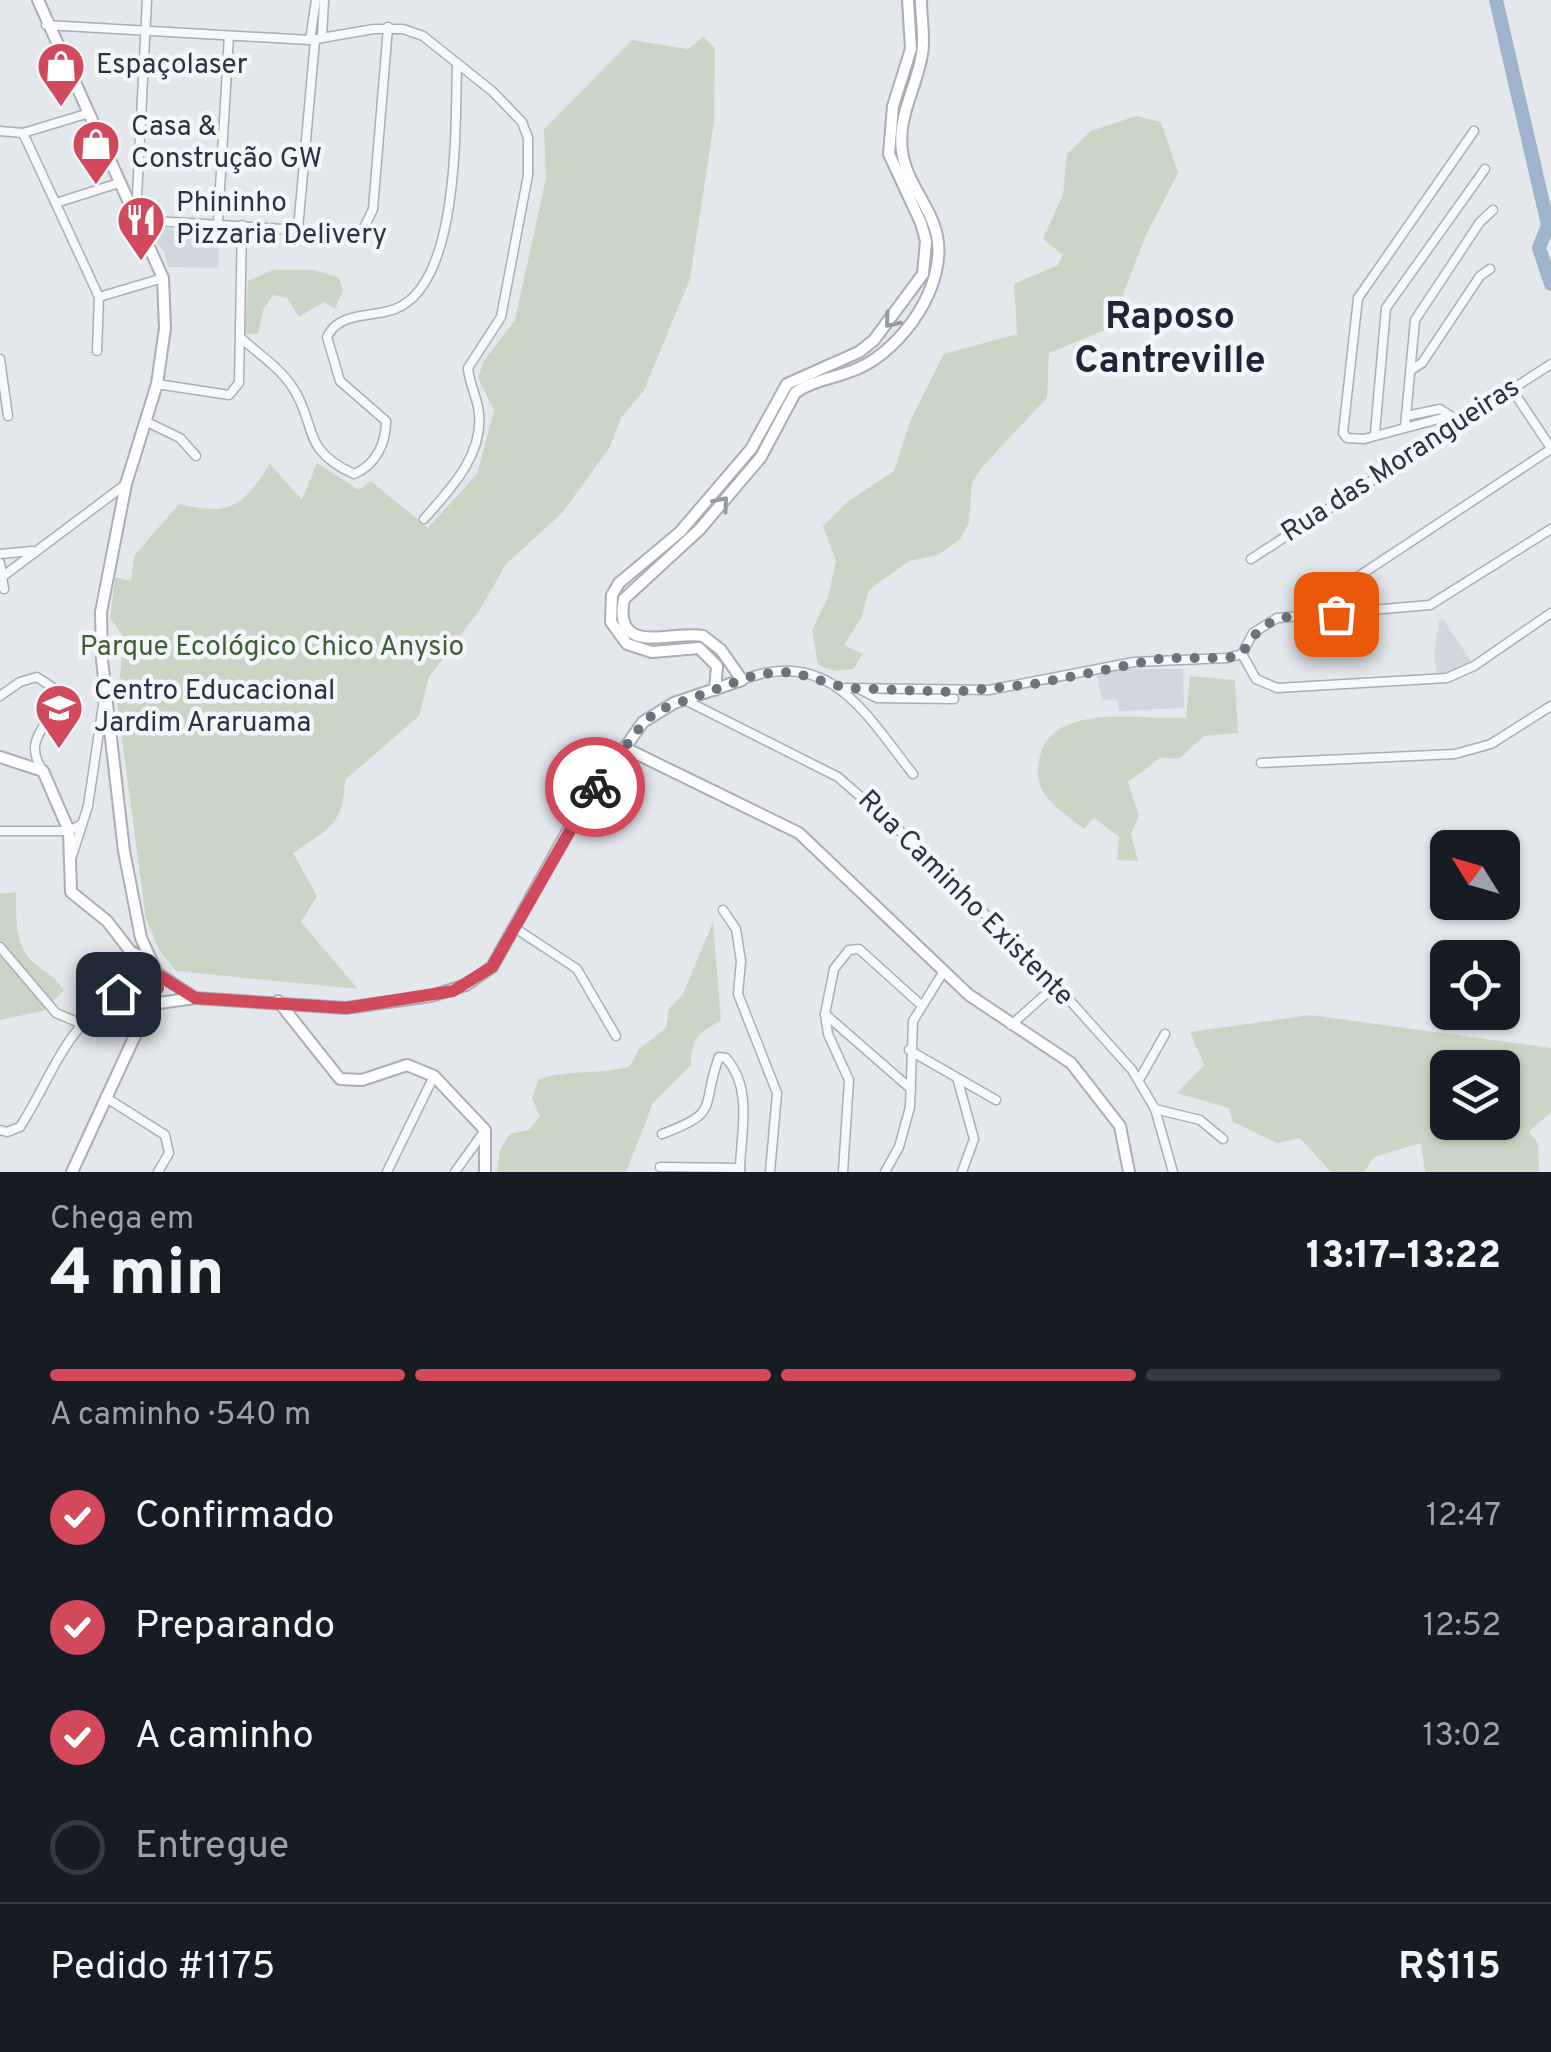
<!DOCTYPE html>
<html lang="pt">
<head>
<meta charset="utf-8">
<style>
  :root { --surface:#171b24; --page:#20242c; --text:#f1f3f6; --muted:#9ea1a6; --line:#363941; --accent:#d1495b }
  body { margin:0; font-family:Overpass,sans-serif; background:var(--page); color:var(--text); height:100vh; display:flex; flex-direction:column; font-size:38px; white-space:nowrap }
  * { box-sizing:border-box; margin:0 }
  p { font-size:32px; color:var(--muted) }
  .icon { flex:none; width:55px; height:55px; fill:none; stroke:currentColor; stroke-width:2; stroke-linecap:round; stroke-linejoin:round }
  .map { position:relative; height:1172px; overflow:hidden }
  .details { display:flex; flex-direction:column; background:var(--surface); flex:1 }
  .details>* { flex:none }
  .needle { width:65px; rotate:307deg }
  .controls { position:absolute; left:1430px; top:830px; display:grid; gap:20px }
  .controls a { display:grid; place-items:center; width:90px; height:90px; border-radius:15px; background:var(--surface); box-shadow:0 2px 8px #0004; font-size:50px }
  .pin { position:absolute; display:grid; place-items:center; width:85px; height:85px; color:#fff; margin:-42px; border-radius:20px; box-shadow:0 5px 15px #0006 }
  .courier { position:absolute; display:grid; place-items:center; width:100px; height:100px; margin:-50px; border:8px solid #d1495b; border-radius:50%; background:#fff; color:#222; box-shadow:0 2px 12px #0007 }
  .headline em { font-style:normal; font-weight:800 }
  .headline div { display:flex; flex-direction:column-reverse }
  .headline { display:flex; align-items:center; justify-content:space-between; height:170px; padding:0 50px }
  h1 { font-size:65px; font-weight:800; line-height:75px }
  .bar { display:grid; grid-template-columns:repeat(4,1fr); gap:15px 10px; align-content:center; height:120px; padding:0 50px }
  .bar i { height:12px; border-radius:8px; background:var(--line) }
  .bar .active { background:var(--accent) }
  .bar p { grid-column:span 4 }
  .line { display:flex; align-items:center; gap:25px; padding:0 50px; border-top:2px solid var(--line) }
  .line div { flex:1 }
  ol { padding:0 50px; list-style:none }
  li { display:flex; align-items:center; gap:30px; height:110px }
  li p { margin-inline-start:auto }
  li .icon { padding:10px; border-radius:50%; background:var(--accent); color:#fff; stroke-width:4 }
  li:last-child { color:var(--muted) }
  li i { width:55px; height:55px; border:5px solid var(--line); border-radius:50% }
  .map>svg:first-child { display:block }
  .built { fill:#d2d6de }
  .green { fill:#c9d6c5; fill-rule:evenodd }
  .lines { fill:none; stroke-linecap:round; stroke-linejoin:round }
  .river { stroke:#9fb4cc; stroke-width:14 }
  .street-casing { stroke:#a9aeb7; stroke-width:11 }
  .secondary-casing { stroke:#a9aeb7; stroke-width:14 }
  .street { stroke:#f7f8fa; stroke-width:8 }
  .secondary { stroke:#fff; stroke-width:10 }
  .oneway { stroke:#959aa2 }
  .done { stroke:#6c737f; stroke-width:10; stroke-dasharray:0 18 }
  .route { stroke:#d1495b; stroke-width:12 }
  .labels { text-anchor:middle; dominant-baseline:central; stroke-width:9; stroke-linejoin:round; paint-order:stroke }
  .poi-label { font-size:28px; fill:#2b3445; stroke:#f4f6f9; text-anchor:start }
  .street-label { font-size:28px; fill:#2b3445; stroke:#f4f6f9 }
  .park-label { font-size:28px; fill:#3f6138; stroke:#f4f6f9 }
  .district-label { font-size:38px; font-weight:bold; fill:#1d2536; stroke:#f4f6f9 }
</style>
</head>
<body>
<div class="map">
<svg width="1551" height="1172" viewBox="0 0 1551 1172">
  <rect width="100%" height="100%" fill="#e4e7ec"/>
  <g class="built">
    <path d="M159,228L220,229L218,268L168,267L164,251L151,236Z"/>
    <path d="M1443,619L1471,661L1457,671L1437,674L1434,652L1439,621Z"/>
    <path d="M1115,669H1183L1184,708L1119,711L1117,699L1102,701L1097,674Z"/>
  </g>
  <g class="green">
    <path d="M703,37L715,48L714,122L690,279L644,390L621,418L610,447L562,513L506,564L481,608L429,677L419,716L345,780C344,825 327,830 293,853L317,896L301,922L358,989L176,971L159,949L146,919L117,701L124,638L110,618L115,577L131,581L134,556L179,504C230,516 242,507 270,464L302,500L317,463L359,490L371,481L428,528L477,474L494,410L478,378L483,362L515,320L546,178L544,129L632,40L688,49Z"/>
    <path d="M1136,116L1161,122L1178,173L1146,235L1110,328L1049,353L1047,398L982,467L972,483L969,522L960,539L938,555L909,561L869,590L861,618L844,645L863,654L853,669L835,671L818,665L812,630L828,597L836,561L823,526L847,502L894,471L911,419L944,354L1017,334L1014,284L1058,265L1063,255L1043,239L1063,195L1067,154L1091,131Z"/>
    <path d="M273,270H315L339,278L343,291L335,309L324,302L299,317L287,298L273,295L263,310L258,334H245L248,281Z"/>
    <path d="M1190,676L1235,680L1238,733L1204,736L1179,759L1160,758L1128,782L1139,816L1131,834L1138,861L1117,860L1119,837L1094,818L1084,829C1057,807 1030,794 1040,756C1054,701 1143,720 1186,718Z"/>
    <path d="M16,892C16,914 14,947 34,963C47,974 53,975 64,990L43,1011L0,1020V894Z"/>
    <path d="M713,922L721,1021C698,1032 691,1040 691,1065L653,1103L626,1172H497L500,1150L510,1134L529,1130L540,1116L532,1099L538,1080C569,1068 599,1076 630,1066L639,1049L666,1028L669,1009L683,994Z"/>
    <path d="M1310,1015L1551,1048V1112L1529,1132L1538,1143L1539,1172H1425L1421,1143L1374,1157L1364,1172H1331L1300,1138L1277,1143L1233,1122L1229,1108L1177,1093L1204,1065L1190,1032ZM1448,1068H1502V1122H1448Z"/>
  </g>
  <g class="lines">
    <path class="river" d="M1496,0L1548,225L1539,248L1551,284"/>
    <g class="street-casing">
      <g id="street">
        <path d="M46,25L310,40L374,29H403L423,36L492,91L522,122L528,138V175L501,317L468,368C469,381 475,393 478,407C487,451 451,489 424,519"/>
        <path d="M322,38L324,0"/>
        <path d="M310,40L316,0"/>
        <path d="M0,131L23,133L86,114"/>
        <path d="M23,133L99,297L97,351"/>
        <path d="M56,203L119,183"/>
        <path d="M136,216L147,0"/>
        <path d="M138,220L348,233L363,230L373,209L388,27"/>
        <path d="M218,222L229,36"/>
        <path d="M298,229L315,40"/>
        <path d="M99,297L163,278"/>
        <path d="M242,339C259,354 281,369 293,388C318,427 300,449 354,474C376,465 386,443 386,421L340,381L327,337C339,311 372,318 395,309C461,284 455,122 457,63"/>
        <path d="M0,359L8,416"/>
        <path d="M1411,370L1422,363L1480,276L1490,269"/>
        <path d="M157,384L229,395L239,383L242,225"/>
        <path d="M1511,388L1551,448"/>
        <path d="M1406,416L1440,409L1452,417"/>
        <path d="M1450,416L1364,439L1347,438L1343,433L1358,298L1474,131"/>
        <path d="M147,422L180,438L196,456"/>
        <path d="M1405,427L1415,320L1480,222L1493,210"/>
        <path d="M1375,433L1386,308L1485,169"/>
        <path d="M0,554L32,551"/>
        <path d="M1251,559L1551,364"/>
        <path d="M0,563L4,589"/>
        <path d="M2,577L126,484"/>
        <path d="M1300,615L1551,449"/>
        <path d="M1242,654L1256,679L1277,688L1447,678L1474,666L1551,613"/>
        <path d="M742,680C830,645 867,716 913,774"/>
        <path d="M846,688L989,690L1134,662L1227,658L1242,654L1253,633L1277,618L1430,605L1551,529"/>
        <path d="M859,689L877,698L954,699"/>
        <path d="M0,696L20,682L37,677L52,687C63,723 17,733 43,771"/>
        <path d="M687,701L838,777L917,846L1056,985L1132,1070L1155,1109L1173,1172"/>
        <path d="M1261,763L1455,754L1491,744L1551,706"/>
        <path d="M0,831H69L82,824"/>
        <path d="M72,856L88,806L104,698"/>
        <path d="M723,910L736,929L741,961L738,994L777,1093L770,1172"/>
        <path d="M515,928L577,969L616,1036"/>
        <path d="M0,947L56,1013L82,1024"/>
        <path d="M825,1014L911,1089"/>
        <path d="M1011,1025L1056,985"/>
        <path d="M909,1050L996,1100"/>
        <path d="M1139,1080L1165,1034"/>
        <path d="M958,1081L974,1139L962,1172"/>
        <path d="M105,1097L165,1135L169,1153L158,1172"/>
        <path d="M1155,1109L1200,1120L1223,1139"/>
        <path d="M0,1130L7,1132L20,1127C60,1064 73,997 157,988"/>
        <path d="M662,1134C722,1112 700,1108 719,1057L726,1058C754,1090 740,1134 740,1172"/>
        <path d="M660,1167L740,1168"/>
        <path d="M387,1172L434,1076"/>
        <path d="M455,1172L485,1130"/>
        <path d="M843,1172L849,1080L828,1034L825,1014L834,969L849,950L859,949L920,1004"/>
        <path d="M885,1172L899,1147L910,1107L913,1021L944,971"/>
      </g>
    </g>
    <g class="secondary-casing">
      <g id="secondary">
        <path d="M38,0L163,278L165,328L157,384L126,484L101,612L102,660L124,851L141,938L157,973V988L72,1172"/>
        <path d="M715,690L717,666L699,648L652,652L627,644L611,622L612,595L619,583L680,532L751,449L787,384L859,352L874,340L923,274L926,241L921,223L889,154L893,106L911,49L908,0"/>
        <path d="M625,748L799,833L969,995L1071,1063L1120,1126L1129,1172"/>
        <path d="M0,757L43,771L69,831L71,892L107,921L131,952L150,960"/>
        <path d="M157,973L195,998L346,1008L431,996L466,985L492,967L574,820L643,722L674,703L742,680L721,650L703,636C674,630 612,658 624,599L700,529L761,457L795,393C814,379 838,378 859,368C903,348 947,285 937,236C931,206 906,183 902,151C897,116 917,87 922,54C925,37 921,18 921,0"/>
        <path d="M278,1001L340,1079L362,1080L407,1065L434,1076L485,1130V1172"/>
        <path d="M152,1004L195,998"/>
      </g>
    </g>
    <use href="#street" class="street"/>
    <use href="#secondary" class="secondary"/>
  </g>
  <defs><path id="oneway-chevron" d="M-2-3.5L2.5 0L-2 3.5" fill="none" stroke-width="1.6" stroke-linecap="round" stroke-linejoin="round" transform="scale(2.5)"/></defs>
  <g class="oneway">
    <use href="#oneway-chevron" transform="translate(891 321) rotate(130)"/>
    <use href="#oneway-chevron" transform="translate(722 503) rotate(-50)"/>
  </g>
  <g class="lines">
    <path class="done" d="M595,787L644,722L659,710L758,674L792,672L846,688L953,692L1034,684L1164,658H1228L1242,654C1266,610 1290,617 1336,614"/>
    <path class="route" d="M118,994L158,988L157,974L195,998L346,1008L453,991L492,967L595,787"/>
  </g>
  <defs>
    <g id="shop-pin" transform="scale(2.5)"><path d="M0 17L-7.5 6A9.5 9.5 0 1 1 7.5 6Z" fill="#d1495b" stroke="#f4f6f9"/><path d="M-5-2.5h2.3a2.7 3.5 0 0 1 5.4 0H5L5.5 6h-11ZM-1.5-2.5h3a1.5 2.3 0 0 0-3 0Z" fill="#fff"/></g>
    <g id="restaurant-pin" transform="scale(2.5)"><path d="M0 17L-7.5 6A9.5 9.5 0 1 1 7.5 6Z" fill="#d1495b" stroke="#f4f6f9"/><path d="M-5-6h1v4h1v-4h1v4h1v-4h1v5L-1.5 .5V6h-2V.5L-5-1ZM5-6V6H3V1.5H1.5Q1.5-4 5-6Z" fill="#fff"/></g>
    <g id="school-pin" transform="scale(2.5)"><path d="M0 17L-7.5 6A9.5 9.5 0 1 1 7.5 6Z" fill="#d1495b" stroke="#f4f6f9"/><path d="M0-5L7-2L0 1L-7-2ZM-4 1L0 2.5L4 1V4Q0 6-4 4Z" fill="#fff"/></g>
  </defs>
  <g fill-rule="evenodd">
    <use href="#shop-pin" x="61" y="66"/>
    <use href="#shop-pin" x="96" y="144"/>
    <use href="#restaurant-pin" x="141" y="220"/>
    <use href="#school-pin" x="59" y="708"/>
  </g>
  <g class="labels">
    <g class="poi-label">
      <text x="96" y="66">Espaçolaser</text>
      <text x="131" y="128">Casa &amp;<tspan x="131" dy="32">Construção GW</tspan></text>
      <text x="176" y="204">Phininho<tspan x="176" dy="32">Pizzaria Delivery</tspan></text>
      <text x="94" y="692">Centro Educacional<tspan x="94" dy="32">Jardim Araruama</tspan></text>
    </g>
    <g class="street-label">
      <text transform="translate(1401 461) rotate(-33)">Rua das Morangueiras</text>
      <text transform="translate(965 899) rotate(45)">Rua Caminho Existente</text>
    </g>
    <g class="park-label">
      <text x="272" y="648">Parque Ecológico Chico Anysio</text>
    </g>
    <g class="district-label">
      <text x="1170" y="318">Raposo<tspan x="1170" dy="44">Cantreville</tspan></text>
    </g>
  </g>
</svg>
<div class="controls">
<a><svg class="needle" viewBox="-14 -14 28 28"><path d="M0-13l5 13h-10z" fill="#e53935"/><path d="M0 13l5-13h-10z" fill="#9ea1a6"/></svg></a>
<a><svg class="icon" aria-label="locate" viewBox="0 0 24 24"><circle cx="12" cy="12" r="6"/><path d="M12 2v4M12 18v4M2 12h4M18 12h4"/></svg></a>
<a><svg class="icon" aria-label="layers" viewBox="0 0 24 24"><path d="M12 4l9 5-9 5-9-5zM3 14l9 5 9-5"/></svg></a>
</div>
<div class="pin" style="left:1336px;top:614px;background:#ea580c"><svg class="icon" aria-label="bag" viewBox="0 0 24 24"><path d="M5 8h14l-1 12H6zM9 8a3 3 0 0 1 6 0"/></svg></div>
<div class="pin" style="left:118px;top:994px;background:#1f2937"><svg class="icon" aria-label="home" viewBox="0 0 24 24"><path d="M3 11l9-7 9 7M6 9v11h12V9"/></svg></div>
<div class="courier" style="left:595px;top:787px"><svg class="icon" aria-label="bike" viewBox="0 0 24 24"><circle cx="6" cy="16" r="4"/><circle cx="18" cy="16" r="4"/><path d="M6 16l4-8h5l3 8M10 8l3 8H6M13 5h3"/></svg></div>
</div>
<section class="details">
<div class="headline"><div><h1>4 min</h1><p>Chega em</p></div><em>13:17–13:22</em></div>
<div class="bar"><i class="active"></i><i class="active"></i><i class="active"></i><i></i><p>A caminho · 540 m</p></div>
<ol>
<li><svg class="icon" aria-label="check" viewBox="0 0 24 24"><path d="M5 12l5 5 9-10"/></svg>Confirmado<p>12:47</p></li>
<li><svg class="icon" aria-label="check" viewBox="0 0 24 24"><path d="M5 12l5 5 9-10"/></svg>Preparando<p>12:52</p></li>
<li><svg class="icon" aria-label="check" viewBox="0 0 24 24"><path d="M5 12l5 5 9-10"/></svg>A caminho<p>13:02</p></li>
<li><i></i>Entregue</li>
</ol>
<div class="line" style="height:130px"><div>Pedido #1175</div><b>R$115</b></div>
</section>
</body>
</html>
